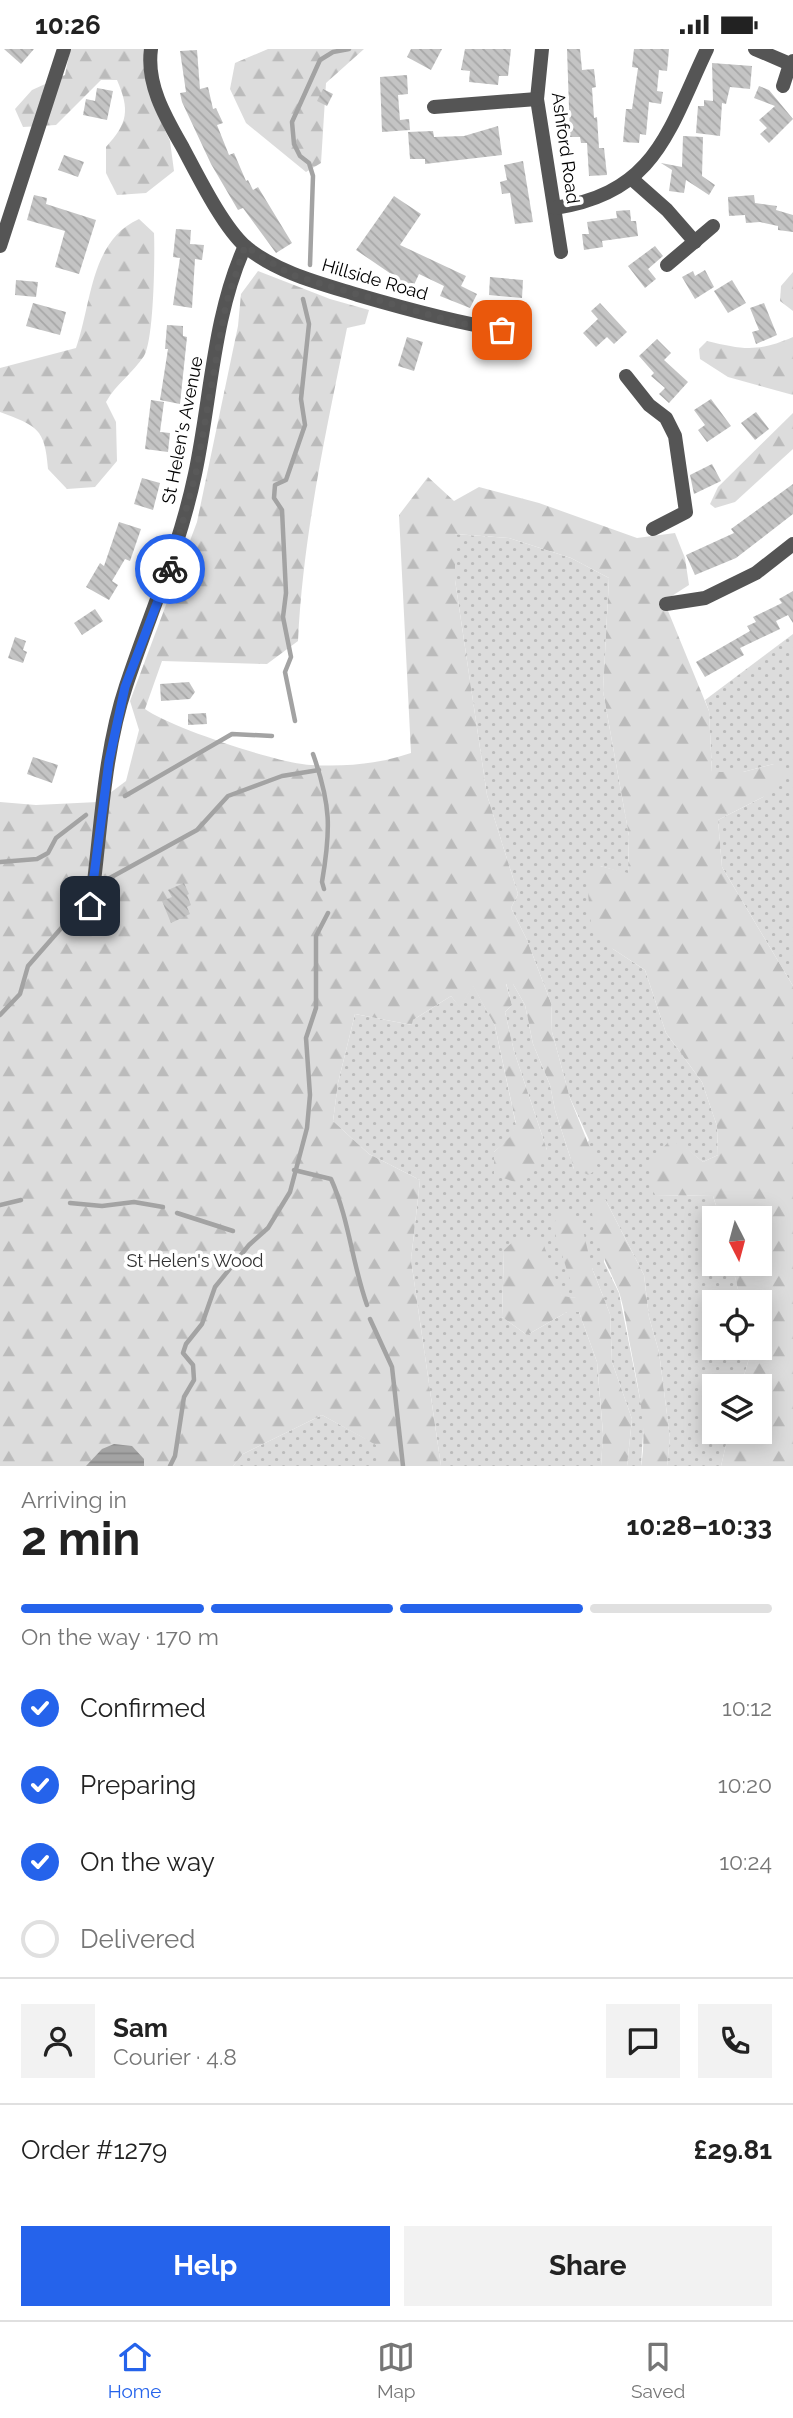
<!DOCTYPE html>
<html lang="en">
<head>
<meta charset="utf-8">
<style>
  :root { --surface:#fff; --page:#f2f2f2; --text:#222; --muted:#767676; --line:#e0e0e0; --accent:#2563eb }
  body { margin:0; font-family:Raleway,sans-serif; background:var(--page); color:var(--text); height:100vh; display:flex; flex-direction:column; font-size:26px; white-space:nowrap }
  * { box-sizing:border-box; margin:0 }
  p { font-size:23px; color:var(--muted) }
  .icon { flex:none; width:38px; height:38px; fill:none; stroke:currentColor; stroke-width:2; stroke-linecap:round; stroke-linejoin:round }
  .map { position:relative; height:1417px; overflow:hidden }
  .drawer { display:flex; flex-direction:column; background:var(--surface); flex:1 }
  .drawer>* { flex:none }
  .needle { width:46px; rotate:174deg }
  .tools { position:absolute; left:702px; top:1157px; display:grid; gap:14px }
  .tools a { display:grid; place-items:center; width:70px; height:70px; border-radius:0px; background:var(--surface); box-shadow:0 4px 18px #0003; font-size:35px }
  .pin { position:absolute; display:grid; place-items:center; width:60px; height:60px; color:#fff; margin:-30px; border-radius:14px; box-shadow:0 4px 10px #0006 }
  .courier { position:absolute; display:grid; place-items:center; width:70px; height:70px; margin:-35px; border:5px solid #2563eb; border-radius:50%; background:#fff; color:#222; box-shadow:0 2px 9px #0007 }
  .summary em { font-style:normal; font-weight:700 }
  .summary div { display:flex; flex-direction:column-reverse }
  .summary { display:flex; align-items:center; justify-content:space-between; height:119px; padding:0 21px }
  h1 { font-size:46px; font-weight:700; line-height:52px }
  .bar { display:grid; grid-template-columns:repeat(4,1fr); gap:10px 7px; align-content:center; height:84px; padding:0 21px }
  .bar i { height:9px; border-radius:5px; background:var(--line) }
  .bar .active { background:var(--accent) }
  .bar p { grid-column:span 4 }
  .line { display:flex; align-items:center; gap:18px; padding:0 21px; border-top:2px solid var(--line) }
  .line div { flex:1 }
  .round { display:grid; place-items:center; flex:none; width:74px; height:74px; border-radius:0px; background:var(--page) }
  ol { padding:0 21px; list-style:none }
  li { display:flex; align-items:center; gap:21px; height:77px }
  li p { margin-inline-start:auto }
  li .icon { padding:7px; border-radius:50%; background:var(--accent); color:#fff; stroke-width:4 }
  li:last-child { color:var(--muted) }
  li i { width:38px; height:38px; border:4px solid var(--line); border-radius:50% }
  .primary-button { display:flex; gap:14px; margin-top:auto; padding:14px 21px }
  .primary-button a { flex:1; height:80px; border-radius:0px; background:var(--accent); color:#fff; font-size:28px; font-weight:700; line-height:80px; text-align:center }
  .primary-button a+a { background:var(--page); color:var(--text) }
  .status { display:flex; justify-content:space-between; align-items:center; height:49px; padding:0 35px; background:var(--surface); direction:ltr }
  .status svg { height:19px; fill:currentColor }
  .tabs { display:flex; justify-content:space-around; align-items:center; height:98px; border-top:2px solid var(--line); background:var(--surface); font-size:19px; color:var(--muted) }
  .tabs a { display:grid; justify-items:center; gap:4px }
  .tabs .active { color:var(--accent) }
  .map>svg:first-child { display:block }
  .grass { fill:url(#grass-dots) }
  .forest { fill:url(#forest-firs) }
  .water { fill:url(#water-rules) }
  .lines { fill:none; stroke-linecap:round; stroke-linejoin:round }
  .stream { stroke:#a3a3a3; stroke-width:4.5 }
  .building { fill:url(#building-back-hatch) }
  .minor { stroke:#555; stroke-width:14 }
  .done { stroke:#595959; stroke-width:7; stroke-dasharray:0 12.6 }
  .route { stroke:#2563eb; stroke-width:9 }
  .labels { text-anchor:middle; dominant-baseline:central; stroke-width:7; stroke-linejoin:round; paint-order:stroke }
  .street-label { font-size:18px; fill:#000; stroke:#fff }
  .park-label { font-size:18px; fill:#333; stroke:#fff }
</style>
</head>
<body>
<div class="status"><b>10:26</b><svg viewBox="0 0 49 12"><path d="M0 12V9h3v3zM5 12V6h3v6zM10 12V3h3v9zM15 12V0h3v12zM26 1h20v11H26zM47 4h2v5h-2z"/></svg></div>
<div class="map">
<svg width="793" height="1417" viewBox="0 0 793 1417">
  <defs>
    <pattern id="grass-dots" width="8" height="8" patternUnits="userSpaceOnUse" patternTransform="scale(1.75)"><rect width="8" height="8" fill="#dcdcdc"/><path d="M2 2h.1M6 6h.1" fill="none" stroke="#bbb" stroke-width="1.8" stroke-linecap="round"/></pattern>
    <pattern id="forest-firs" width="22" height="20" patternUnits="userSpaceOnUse" patternTransform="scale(1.75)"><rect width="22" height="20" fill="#dcdcdc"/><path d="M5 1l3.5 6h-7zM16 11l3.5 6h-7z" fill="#bbb"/></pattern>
    <pattern id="water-rules" width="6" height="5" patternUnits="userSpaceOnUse" patternTransform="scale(1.75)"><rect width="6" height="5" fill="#a3a3a3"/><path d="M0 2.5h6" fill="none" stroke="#8b8b8b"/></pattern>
    <pattern id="building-back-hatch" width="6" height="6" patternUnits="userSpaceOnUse" patternTransform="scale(1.75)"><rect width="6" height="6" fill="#c4c4c4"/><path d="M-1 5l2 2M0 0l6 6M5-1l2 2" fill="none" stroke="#a7a7a7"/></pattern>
  </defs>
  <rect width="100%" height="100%" fill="#fff"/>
  <g class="grass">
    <path d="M454,485L509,489L571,509L609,529L603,642L629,787L628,825L600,817L613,900L645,921L666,984L702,1033L717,1077L718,1106L703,1113L683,1097L655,1146L713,1147L720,1169H714V1214L732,1215L741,1253H714V1298L752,1299L741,1337H714V1382L729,1383L721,1417H667L670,1389L659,1303L649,1268L644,1226L605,1150L604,1213L619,1244L644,1370L641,1417H627L632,1370L612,1313L610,1265L592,1219L570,1224L577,1249L562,1248L556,1234L504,1201L502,1268L527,1286L567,1263H579L597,1313L603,1385L601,1417H441L411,1211L420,1131L369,1105L333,1072L338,1034L355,965L412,976L413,971L451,947L460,958L473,936L495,977L516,1076L511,1088L494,1103L547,1101L514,1002L505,963L512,956L506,934L513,935L525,956L533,995L550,1036L555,1061L574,1120L589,1091L570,1049L552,983L551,954L527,891L511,859L518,845L487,746L455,531Z"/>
    <path d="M793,585V937L722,818L718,771L763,748L774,715L743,723H712L709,662L705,651Z"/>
    <path d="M322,1366L377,1396V1417H233L243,1405Z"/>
  </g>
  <g class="forest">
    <path d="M65,0H144L152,53L170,92L174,122L146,144L117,146L106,124V98C128,74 130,61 117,31H101L56,76L23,78L15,60L32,41L65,26L69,6Z"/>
    <path d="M268,0H364L326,34L321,114L306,123L246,74L230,40L235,14Z"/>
    <path d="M139,170L154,184C155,206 154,291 144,307C133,324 116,335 106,353L116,373L117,412L95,438L67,440L48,420C45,379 37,377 0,363V319L76,299C92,254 90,192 139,170Z"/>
    <path d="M258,222L330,250L369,261L365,275L347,279C326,383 303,486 298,592L267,615L162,612L145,660C169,678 280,715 311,716C345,718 379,715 411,704L399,466L428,428L454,452L479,438L539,454L637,489L675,484L685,509L689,536L664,552L709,662L712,723H743L774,715L786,726L763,748L718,771L722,818L793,937V1417H721L729,1383L760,1382V1337H741L752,1299L760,1298V1253H741L732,1215L760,1214V1169H720L713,1147L655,1146C644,1124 654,1109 669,1092L683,1096L703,1113L718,1106L717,1077L702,1033L666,984L645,921L613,900L591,875L586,823L600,817L628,824L629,787L603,642L609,529L571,509L509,489L455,485V531L487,746L518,845L511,859L527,891L551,954L552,983L570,1049L598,1119L589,1126L574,1120L555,1061L550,1036L533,995L525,956L513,935H506L512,956L505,963L514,1002L547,1101L521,1135L494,1126V1103L510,1088L516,1075L495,977L473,937L460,959L451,947L413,971L412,976L355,965L338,1034L333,1072L369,1105L420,1131L411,1211L441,1417H377L376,1396L322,1366L243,1405L233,1417H0V753L36,756L98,753L126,732L139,681L130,652L197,473L238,277L241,245Z"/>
    <path d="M793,223V262L780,252L781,237Z"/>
    <path d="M793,288V346L728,328L700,310L699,300L707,292C744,301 758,303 793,288Z"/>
    <path d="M793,364V400L735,453L715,459L710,455L718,438Z"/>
    <path d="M605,1150L644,1226L649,1268L659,1303L670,1389L667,1417H641C648,1377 638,1340 631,1301C627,1282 625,1261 619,1243C607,1213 588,1185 593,1152Z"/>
    <path d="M560,1159L580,1169L592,1219L610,1265L612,1313L632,1370L627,1417H601L603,1384L597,1313L579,1263H567L527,1286L502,1268L504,1201L519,1187L542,1191L562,1247L576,1249L553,1178Z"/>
  </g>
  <path class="water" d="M114,1395L132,1397L144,1410V1417H86L102,1400Z"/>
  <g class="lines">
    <g class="stream">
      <path d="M310,216L313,127L309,114L300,107L294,95L292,73L320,11L333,3L349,0"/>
      <path d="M295,672L285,623L291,608L283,568L286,544L282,461L274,449L275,436L286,431L305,376L301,350L309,275L303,250"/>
      <path d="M313,705C331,756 331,780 322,833L324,840"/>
      <path d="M125,747L232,685L272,687"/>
      <path d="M0,813L37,810L48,804L56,789L86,766"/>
      <path d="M108,830L197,781L228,747L282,727L319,721"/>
      <path d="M0,966L20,945L28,917L71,868"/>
      <path d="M294,1121L331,1130C349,1170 352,1214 367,1256"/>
      <path d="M70,1154L102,1157L134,1153L163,1158"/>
      <path d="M0,1156L21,1151"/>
      <path d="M177,1164L233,1182"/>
      <path d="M370,1270L392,1318L403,1417"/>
      <path d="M170,1417L175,1407L184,1348L194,1331L193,1316L183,1304L186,1295L202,1275L215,1238L249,1196L268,1179L290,1143L307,1079L310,1046L306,989L316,959V887L328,864"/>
    </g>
  </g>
  <g class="building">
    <path d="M4,0H34L21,15Z"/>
    <path d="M411,0H442L431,21L407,8Z"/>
    <path d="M465,0H511L508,27H499L498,36L469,33L470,22L461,21Z"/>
    <path d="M567,0H580L582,21L594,20L596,38L592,39L594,69L597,68L599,99H604L607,126L589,127L587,94H581L580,88H570Z"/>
    <path d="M634,0H669L667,22L659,21L657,42L663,43L661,55L649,53L646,86L640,85L639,94L623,93L626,60H632L638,19L632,18Z"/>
    <path d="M197,1L200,40L208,38L213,60L216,59L223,74L217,76L229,106L234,104L246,132L248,131L253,141L258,138L292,194L276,204L243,159L238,161L211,115L182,53L180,44L186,43L180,2Z"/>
    <path d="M712,14L752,17L750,40L730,38L726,55L722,54L720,87L696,84L698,57H704V51L713,52Z"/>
    <path d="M407,26L408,45L398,46L400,71L409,70L410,81L382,83L380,28Z"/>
    <path d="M759,37L769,41L793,70L769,94L760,85L767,79L759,71L775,57L754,49Z"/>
    <path d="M97,39L113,42L107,71L83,66L86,50L95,52Z"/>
    <path d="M323,40L333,45L327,57L317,52Z"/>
    <path d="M498,77L502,106L425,115V110H410L408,83L433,82L434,88L464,87Z"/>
    <path d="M683,87L703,88L702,127L715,136L709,146L686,131L684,144L669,142L672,121L661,114L682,118Z"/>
    <path d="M64,106L84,113L78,128L58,121Z"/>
    <path d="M523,112L533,173L515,175L510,144L502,145L500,133L507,131L504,116Z"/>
    <path d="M34,146L47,149L46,155L96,171L79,225L55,218L65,182L27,171Z"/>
    <path d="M754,146L755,154L777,157L776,161L793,166V183L778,181V177L760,173L746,174L745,166L729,167L728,148Z"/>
    <path d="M394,147L421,165L400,196L466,227L461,237L477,245L470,259L440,247L444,237L419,225L408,249L392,241L397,229L356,201Z"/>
    <path d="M630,161L631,172H636L638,187L602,192L603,198L584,201L582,185H589L587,173L617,169L616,162Z"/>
    <path d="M176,180L191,181L190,195L204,196L202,211L195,210L192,259L173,256L180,209L173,208Z"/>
    <path d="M655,197L663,207L648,220L656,230L645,239L628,217Z"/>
    <path d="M705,221L714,238L695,250L682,228L693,222L695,227Z"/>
    <path d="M490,228L523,231L522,249L489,246Z"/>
    <path d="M16,231L38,233L36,248L15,246Z"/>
    <path d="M732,231L746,254L728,264L714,242Z"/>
    <path d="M33,254L66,263L60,286L26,277Z"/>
    <path d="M600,254L627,283L614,295L607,288L596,298L583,284L598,270L591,262Z"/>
    <path d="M764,254L777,286L756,295L752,283L759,281L750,259Z"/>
    <path d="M167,276L183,277V287L187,288L180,355L160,351L168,300H165Z"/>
    <path d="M407,288L423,293L414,322L398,317Z"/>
    <path d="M657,290L671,304L664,311L688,333L669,354L659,345L665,339L651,327L654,324L639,307Z"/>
    <path d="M711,350L731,377L707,393L698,381L705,376L694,361Z"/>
    <path d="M151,351L164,353L160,383L170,384L168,403L145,400Z"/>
    <path d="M756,363L769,380L755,391L741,374Z"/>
    <path d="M712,415L721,432L694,445L690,426Z"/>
    <path d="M142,429L160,434L153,461L134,455Z"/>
    <path d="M793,435V465L736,509L695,526L686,506L734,484L731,480Z"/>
    <path d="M119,473L141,480L130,512L125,510L112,532L118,536L109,551L86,538L100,514L104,517Z"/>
    <path d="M793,542V574L788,566L776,572L780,580L740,599L744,606L705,628L696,613L750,582L747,577L756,573L753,568L782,554L779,550Z"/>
    <path d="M95,560L103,572L82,586L74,574Z"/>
    <path d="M15,588L26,592L23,601L27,603L23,614L8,609Z"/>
    <path d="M189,633L195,643L190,650L161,652L160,635Z"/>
    <path d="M206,664L207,675L188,676V665Z"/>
    <path d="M33,708L58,716L52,734L27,725Z"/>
    <path d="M184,834L189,845L187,846L191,856L187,858L190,865L171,874L162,852L172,848L168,841Z"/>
  </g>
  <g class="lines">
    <g class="minor">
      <path d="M151,0C146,36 166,69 183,99C198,127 223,178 246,198C278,224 319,234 358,246C406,260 453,273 502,281"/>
      <path d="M542,0L537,50L561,203"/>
      <path d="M755,0L790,15L793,12"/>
      <path d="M783,37L790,15"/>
      <path d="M434,58L537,50"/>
      <path d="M632,130L667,161L695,193"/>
      <path d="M555,159C656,144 668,82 707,0"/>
      <path d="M0,197L64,0"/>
      <path d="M667,216L713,177"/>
      <path d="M626,327L649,356L666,369L675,387L686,463L653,480"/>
      <path d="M666,555L705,549L756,524L793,495"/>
      <path d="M91,857C101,784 103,706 126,637C150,564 179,501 195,425C211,350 213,267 245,197"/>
    </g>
  </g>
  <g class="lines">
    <path class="done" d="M170,520L196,424L226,255L245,197L290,225L315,233L458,274L502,281"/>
    <path class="route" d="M90,857L109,712L125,638L170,520"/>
  </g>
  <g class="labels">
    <g class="street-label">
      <text transform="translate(566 99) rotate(82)">Ashford Road</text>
      <text transform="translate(375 230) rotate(16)">Hillside Road</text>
      <text transform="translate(182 381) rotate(-79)">St Helen's Avenue</text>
    </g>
    <g class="park-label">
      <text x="195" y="1211">St Helen's Wood</text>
    </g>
  </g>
</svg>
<div class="tools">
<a><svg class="needle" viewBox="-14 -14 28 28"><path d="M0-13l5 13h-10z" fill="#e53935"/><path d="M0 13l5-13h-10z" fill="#767676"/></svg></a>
<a><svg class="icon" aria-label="locate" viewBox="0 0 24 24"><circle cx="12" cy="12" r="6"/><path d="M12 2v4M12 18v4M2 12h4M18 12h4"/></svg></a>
<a><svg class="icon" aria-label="layers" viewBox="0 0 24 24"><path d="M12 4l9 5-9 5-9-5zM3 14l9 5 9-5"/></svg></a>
</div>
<div class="pin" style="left:502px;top:281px;background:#ea580c"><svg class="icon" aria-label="bag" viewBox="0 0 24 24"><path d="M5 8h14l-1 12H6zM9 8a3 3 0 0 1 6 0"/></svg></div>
<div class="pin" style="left:90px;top:857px;background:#1f2937"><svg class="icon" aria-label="home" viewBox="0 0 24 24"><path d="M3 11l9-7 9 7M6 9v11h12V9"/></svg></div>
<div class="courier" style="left:170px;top:520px"><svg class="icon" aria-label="bike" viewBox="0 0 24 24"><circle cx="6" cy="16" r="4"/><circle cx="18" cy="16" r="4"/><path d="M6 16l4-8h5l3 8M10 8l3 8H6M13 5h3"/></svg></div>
</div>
<section class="drawer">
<div class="summary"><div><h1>2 min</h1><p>Arriving in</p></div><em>10:28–10:33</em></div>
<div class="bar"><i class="active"></i><i class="active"></i><i class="active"></i><i></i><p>On the way · 170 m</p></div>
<ol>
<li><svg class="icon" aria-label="check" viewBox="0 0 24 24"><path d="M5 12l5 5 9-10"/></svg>Confirmed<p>10:12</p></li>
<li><svg class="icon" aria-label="check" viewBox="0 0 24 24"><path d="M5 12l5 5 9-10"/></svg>Preparing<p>10:20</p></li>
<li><svg class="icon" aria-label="check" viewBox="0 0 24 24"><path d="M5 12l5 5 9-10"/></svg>On the way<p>10:24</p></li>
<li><i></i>Delivered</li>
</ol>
<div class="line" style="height:126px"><a class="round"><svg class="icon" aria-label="person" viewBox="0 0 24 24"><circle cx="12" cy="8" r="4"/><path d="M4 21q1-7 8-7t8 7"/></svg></a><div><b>Sam</b><p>Courier · 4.8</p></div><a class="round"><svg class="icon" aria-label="chat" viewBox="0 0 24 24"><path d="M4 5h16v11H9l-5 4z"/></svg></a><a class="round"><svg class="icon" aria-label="phone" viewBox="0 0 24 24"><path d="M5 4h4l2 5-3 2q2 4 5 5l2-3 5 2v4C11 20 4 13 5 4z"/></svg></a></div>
<div class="line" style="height:91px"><div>Order #1279</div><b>£29.81</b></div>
<div class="primary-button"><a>Help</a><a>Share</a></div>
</section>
<nav class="tabs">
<a class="active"><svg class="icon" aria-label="home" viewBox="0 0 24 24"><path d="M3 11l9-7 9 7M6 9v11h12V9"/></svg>Home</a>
<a><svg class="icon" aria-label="map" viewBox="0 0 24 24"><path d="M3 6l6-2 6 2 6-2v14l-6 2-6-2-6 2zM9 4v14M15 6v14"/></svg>Map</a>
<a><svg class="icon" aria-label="saved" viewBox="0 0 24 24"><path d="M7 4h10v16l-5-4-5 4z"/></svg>Saved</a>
</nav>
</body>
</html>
